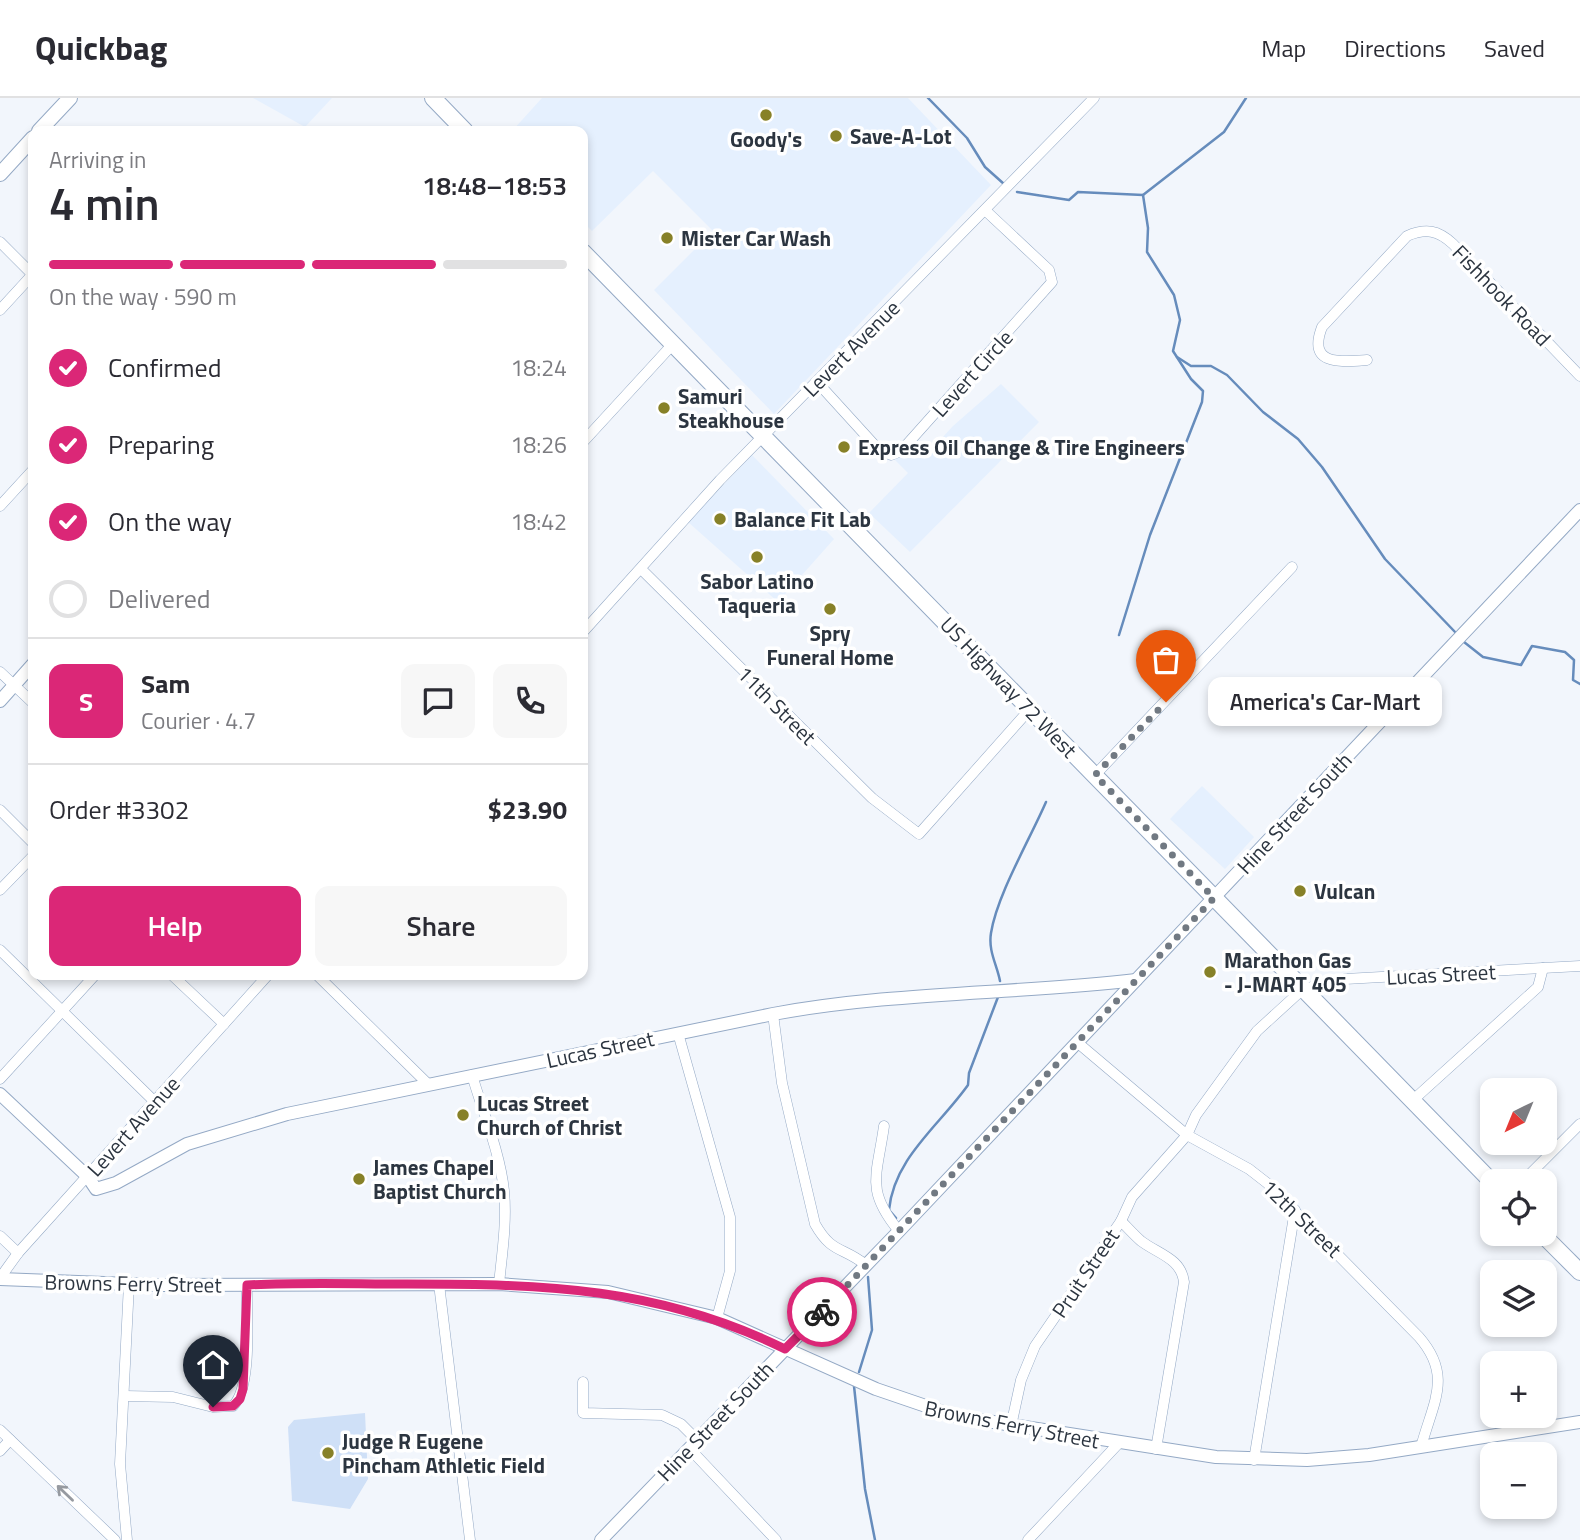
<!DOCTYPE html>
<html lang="en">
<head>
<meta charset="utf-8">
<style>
  :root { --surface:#fff; --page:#f7f7f7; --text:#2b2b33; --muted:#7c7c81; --line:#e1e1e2; --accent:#db2777 }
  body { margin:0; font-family:"Titillium Web",sans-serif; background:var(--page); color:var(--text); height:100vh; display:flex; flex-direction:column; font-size:26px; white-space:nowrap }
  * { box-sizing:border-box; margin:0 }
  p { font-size:23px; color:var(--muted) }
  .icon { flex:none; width:38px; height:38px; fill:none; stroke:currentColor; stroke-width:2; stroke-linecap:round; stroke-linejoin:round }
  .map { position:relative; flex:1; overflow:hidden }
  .panel { position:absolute; left:28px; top:28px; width:560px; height:854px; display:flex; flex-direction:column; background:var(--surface); border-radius:14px; box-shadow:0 4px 10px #0003 }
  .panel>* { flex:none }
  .needle { width:46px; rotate:223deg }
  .fabs { position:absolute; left:1480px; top:980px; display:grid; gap:14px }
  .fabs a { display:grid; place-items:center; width:77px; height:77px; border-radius:14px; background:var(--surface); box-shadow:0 4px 10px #0003; font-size:35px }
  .pin { position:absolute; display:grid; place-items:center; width:60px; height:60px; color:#fff; margin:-72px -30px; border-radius:50% 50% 50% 0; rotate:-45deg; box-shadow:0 0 7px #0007 }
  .pin .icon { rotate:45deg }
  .courier { position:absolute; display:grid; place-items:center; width:70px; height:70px; margin:-35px; border:5px solid #db2777; border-radius:50%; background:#fff; color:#222; box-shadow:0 2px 9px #0007 }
  .bubble { position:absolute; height:49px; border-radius:14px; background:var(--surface); box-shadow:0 4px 10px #0003; font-size:23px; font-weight:600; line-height:49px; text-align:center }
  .summary em { font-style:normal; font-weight:600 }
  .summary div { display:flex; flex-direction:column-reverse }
  .summary { display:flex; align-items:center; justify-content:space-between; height:119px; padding:0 21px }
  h1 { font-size:46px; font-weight:600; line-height:52px }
  .bar { display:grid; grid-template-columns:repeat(4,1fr); gap:10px 7px; align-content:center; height:84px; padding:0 21px }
  .bar i { height:9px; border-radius:5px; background:var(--line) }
  .bar .on { background:var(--accent) }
  .bar p { grid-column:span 4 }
  .line { display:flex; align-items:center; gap:18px; padding:0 21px; border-top:2px solid var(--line) }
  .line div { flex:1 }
  .round { display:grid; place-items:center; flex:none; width:74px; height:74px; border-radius:14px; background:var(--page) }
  ol { padding:0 21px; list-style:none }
  li { display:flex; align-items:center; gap:21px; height:77px }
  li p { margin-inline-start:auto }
  li .icon { padding:7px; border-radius:50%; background:var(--accent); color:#fff; stroke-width:4 }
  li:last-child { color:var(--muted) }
  li i { width:38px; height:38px; border:4px solid var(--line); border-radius:50% }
  .button { display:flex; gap:14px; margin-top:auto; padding:14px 21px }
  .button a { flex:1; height:80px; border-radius:14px; background:var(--accent); color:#fff; font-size:28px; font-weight:600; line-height:80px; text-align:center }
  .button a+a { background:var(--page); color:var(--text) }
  header { display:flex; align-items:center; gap:42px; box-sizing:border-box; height:98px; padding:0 35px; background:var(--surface); border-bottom:2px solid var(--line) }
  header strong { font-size:33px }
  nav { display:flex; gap:38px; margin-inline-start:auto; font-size:24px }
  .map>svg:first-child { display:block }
  .built { fill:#e5f0fe }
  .green { fill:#cfe0f7 }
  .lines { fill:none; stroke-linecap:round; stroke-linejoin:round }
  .stream { stroke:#668cbc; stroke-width:2.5 }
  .minor-casing { stroke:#94a9c5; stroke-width:11 }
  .tertiary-casing { stroke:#94a9c5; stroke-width:14 }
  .secondary-casing { stroke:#94a9c5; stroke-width:16 }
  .trunk-casing { stroke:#94a9c5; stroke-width:18 }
  .minor { stroke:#fff; stroke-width:10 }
  .tertiary { stroke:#fff; stroke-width:12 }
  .secondary { stroke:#fff; stroke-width:14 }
  .trunk { stroke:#fff; stroke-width:16 }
  .oneway { stroke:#969aa0 }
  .done { stroke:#717982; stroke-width:7; stroke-dasharray:0 12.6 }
  .route { stroke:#db2777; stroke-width:9 }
  .poi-dot { fill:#878128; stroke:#fff; stroke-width:2.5 }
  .labels { text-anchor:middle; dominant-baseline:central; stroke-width:7; stroke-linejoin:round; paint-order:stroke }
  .poi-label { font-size:21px; font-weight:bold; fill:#2c3540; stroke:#fff; text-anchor:start }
  .street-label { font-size:21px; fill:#2c3540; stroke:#fff }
</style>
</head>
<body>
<header>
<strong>Quickbag</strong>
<nav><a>Map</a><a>Directions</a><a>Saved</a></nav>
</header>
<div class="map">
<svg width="1580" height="1442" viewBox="0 0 1580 1442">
  <rect width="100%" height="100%" fill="#f2f6fc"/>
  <g class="built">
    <path d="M253,0H332L305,29Z"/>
    <path d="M542,0H908L991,87L774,316L654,192L713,133L653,73L592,133L583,124V33H512Z"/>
    <path d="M1001,286L1039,324L910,454L869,415L908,375L894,361L913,340L929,354L953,328Z"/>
    <path d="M752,357L834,441L778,504L688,424Z"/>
    <path d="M1202,688L1254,739L1225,771L1170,721Z"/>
  </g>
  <path class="green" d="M365,1315L368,1381L350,1411L292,1403L288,1329L294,1322Z"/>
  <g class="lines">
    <g class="stream">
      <path d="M928,0L967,40L985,69L1004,86"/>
      <path d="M1017,94L1069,102L1078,94L1143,97L1224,34L1246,0"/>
      <path d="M1177,259L1191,268H1211L1227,277L1263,314L1298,341L1322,369L1385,461L1456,535"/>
      <path d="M1119,537L1150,437L1202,304L1203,293L1191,281L1173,253L1180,222L1174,197L1147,154L1148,130L1143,97"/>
      <path d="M1464,544L1483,559L1521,567L1532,548L1565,554L1574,562L1573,582L1580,586"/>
      <path d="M1000,883C997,867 988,853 991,835C997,797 1030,741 1046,704"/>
      <path d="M896,1120L889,1112C894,1060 939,1028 968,987L969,975L998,899"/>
      <path d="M859,1274L872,1232L868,1179"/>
      <path d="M854,1288L865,1391L875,1442"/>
    </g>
    <g class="minor-casing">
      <g id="minor">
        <path d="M0,144L33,177"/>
        <path d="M0,212L33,176"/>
        <path d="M1367,262C1341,264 1307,268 1322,229L1407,138C1426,130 1438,132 1453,146L1580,278"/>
        <path d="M818,285L879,352L891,357L901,353L1052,184L1049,172L986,113"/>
        <path d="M583,344L673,246"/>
        <path d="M0,408L33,372"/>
        <path d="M641,471L872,700L919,736L1030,611"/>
        <path d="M583,534L720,382L1094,0"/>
        <path d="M0,574L33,605"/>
        <path d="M1095,677L1292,469"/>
        <path d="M0,712L33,745"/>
        <path d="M0,792L33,758"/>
        <path d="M0,852L155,1004"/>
        <path d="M172,877L224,926"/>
        <path d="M317,877L428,986"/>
        <path d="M773,916L782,985L815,1126C832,1156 842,1148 866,1167"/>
        <path d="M678,935L730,1119V1173L717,1220"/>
        <path d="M1078,945L1187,1037L1249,1071L1267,1085L1419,1239C1453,1278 1433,1304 1421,1349"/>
        <path d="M472,977C483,1015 500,1054 504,1093C507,1124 502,1156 499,1186"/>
        <path d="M0,981L95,877"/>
        <path d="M1412,1003L1538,889L1543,870"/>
        <path d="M884,1028C877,1078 865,1092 899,1133"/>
        <path d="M1523,1083L1580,1026"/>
        <path d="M1121,1123C1127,1129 1134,1137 1141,1143C1158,1156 1181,1160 1184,1184L1156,1351"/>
        <path d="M0,1138L18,1155"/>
        <path d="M0,1180L18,1155L268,877"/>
        <path d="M439,1186L470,1442"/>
        <path d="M583,1284V1315L662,1317L681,1326L697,1342"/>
        <path d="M125,1298L173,1299L213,1309L233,1308C253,1288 246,1217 247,1187"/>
        <path d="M1011,1328L1021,1282L1035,1248L1121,1123L1132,1099L1187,1037L1196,1017L1257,933L1303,891L1345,881L1580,868"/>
        <path d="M0,1332L115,1442"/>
        <path d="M689,1350L776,1442"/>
        <path d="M0,1353L10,1342"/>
        <path d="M1254,1362L1295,1112"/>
        <path d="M127,1442L120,1366L129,1186"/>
        <path d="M1028,1442L1118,1346"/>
      </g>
    </g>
    <g class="tertiary-casing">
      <g id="tertiary">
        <path d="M0,603L33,566"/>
        <path d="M0,996L88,1079L96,1091L116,1085L187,1046L287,1016L773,916C892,894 1015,896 1136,882"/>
        <path d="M0,1181L156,1187L499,1186L608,1194L717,1220L876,1291L955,1318L1216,1359L1307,1362L1369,1357L1580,1324"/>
        <path d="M601,1442L899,1133L1580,412"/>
      </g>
    </g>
    <g class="secondary-casing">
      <g id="secondary">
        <path d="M39,33L70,0"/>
        <path d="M0,76L33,40"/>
      </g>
    </g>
    <g class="trunk-casing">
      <g id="trunk">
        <path d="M433,0L465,33"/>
        <path d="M583,154L1493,1085"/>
        <path d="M1542,1136L1580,1174"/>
      </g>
    </g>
    <use href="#minor" class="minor"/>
    <use href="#tertiary" class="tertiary"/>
    <use href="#secondary" class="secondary"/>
    <use href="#trunk" class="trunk"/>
  </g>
  <defs><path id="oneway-shaft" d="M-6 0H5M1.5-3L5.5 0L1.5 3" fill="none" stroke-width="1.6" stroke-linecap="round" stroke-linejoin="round" transform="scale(1.75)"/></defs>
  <use class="oneway" href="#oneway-shaft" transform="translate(65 1395) rotate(-136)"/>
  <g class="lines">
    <path class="done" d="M822,1214L1214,800L1095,677L1166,604"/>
    <path class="route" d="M213,1309L233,1308L240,1301L243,1291L247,1187C300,1184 353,1186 407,1186C544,1186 659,1189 785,1251L822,1214"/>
  </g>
  <g class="poi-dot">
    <circle cx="766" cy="17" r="7"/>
    <circle cx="836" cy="38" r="7"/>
    <circle cx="667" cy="140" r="7"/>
    <circle cx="664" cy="310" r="7"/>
    <circle cx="844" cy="349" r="7"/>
    <circle cx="720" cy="421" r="7"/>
    <circle cx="757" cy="459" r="7"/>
    <circle cx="830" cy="511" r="7"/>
    <circle cx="1300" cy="793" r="7"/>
    <circle cx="1210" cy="874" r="7"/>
    <circle cx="463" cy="1017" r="7"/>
    <circle cx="359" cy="1081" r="7"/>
    <circle cx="328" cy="1355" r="7"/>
  </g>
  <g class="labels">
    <g class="poi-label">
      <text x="850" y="38">Save-A-Lot</text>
      <text x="766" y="41" text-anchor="middle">Goody's</text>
      <text x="681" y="140">Mister Car Wash</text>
      <text x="678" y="298">Samuri<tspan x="678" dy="24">Steakhouse</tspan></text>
      <text x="858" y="349">Express Oil Change &amp; Tire Engineers</text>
      <text x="734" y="421">Balance Fit Lab</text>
      <text x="757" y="483" text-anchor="middle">Sabor Latino<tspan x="757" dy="24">Taqueria</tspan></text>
      <text x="830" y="535" text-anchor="middle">Spry<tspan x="830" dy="24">Funeral Home</tspan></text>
      <text x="1314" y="793">Vulcan</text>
      <text x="1224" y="862">Marathon Gas<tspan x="1224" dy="24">- J-MART 405</tspan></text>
      <text x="477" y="1005">Lucas Street<tspan x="477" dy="24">Church of Christ</tspan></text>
      <text x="373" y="1069">James Chapel<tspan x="373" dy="24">Baptist Church</tspan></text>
      <text x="342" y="1343">Judge R Eugene<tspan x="342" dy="24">Pincham Athletic Field</tspan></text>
    </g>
    <g class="street-label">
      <text transform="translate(1502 197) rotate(46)">Fishhook Road</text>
      <text transform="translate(851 250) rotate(-45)">Levert Avenue</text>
      <text transform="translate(972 275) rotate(-48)">Levert Circle</text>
      <text transform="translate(1009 589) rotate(46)">US Highway 72 West</text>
      <text transform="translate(777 607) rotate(45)">11th Street</text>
      <text transform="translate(1294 715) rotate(-47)">Hine Street South</text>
      <text transform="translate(1441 876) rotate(-3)">Lucas Street</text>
      <text transform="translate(600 951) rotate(-12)">Lucas Street</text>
      <text transform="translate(133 1028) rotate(-48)">Levert Avenue</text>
      <text transform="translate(1302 1120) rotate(44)">12th Street</text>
      <text transform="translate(1085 1175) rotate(-56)">Pruit Street</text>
      <text transform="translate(133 1185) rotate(1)">Browns Ferry Street</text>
      <text transform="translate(715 1323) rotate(-46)">Hine Street South</text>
      <text transform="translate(1012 1326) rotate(11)">Browns Ferry Street</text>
    </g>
  </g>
</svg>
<div class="fabs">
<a><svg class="needle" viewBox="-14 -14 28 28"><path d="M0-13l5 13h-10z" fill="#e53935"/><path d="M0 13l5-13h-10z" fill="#7c7c81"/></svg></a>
<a><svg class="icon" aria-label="locate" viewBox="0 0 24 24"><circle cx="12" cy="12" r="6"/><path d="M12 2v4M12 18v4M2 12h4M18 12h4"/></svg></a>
<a><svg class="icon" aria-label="layers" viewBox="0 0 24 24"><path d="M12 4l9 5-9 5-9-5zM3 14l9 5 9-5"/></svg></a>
<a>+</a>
<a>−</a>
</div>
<div class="pin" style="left:1166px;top:604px;background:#ea580c"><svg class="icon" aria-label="bag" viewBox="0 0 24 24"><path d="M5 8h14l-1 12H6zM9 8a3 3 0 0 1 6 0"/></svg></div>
<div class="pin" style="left:213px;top:1309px;background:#1f2937"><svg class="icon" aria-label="home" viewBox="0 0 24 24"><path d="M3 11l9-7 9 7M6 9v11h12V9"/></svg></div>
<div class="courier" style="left:822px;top:1214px"><svg class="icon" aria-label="bike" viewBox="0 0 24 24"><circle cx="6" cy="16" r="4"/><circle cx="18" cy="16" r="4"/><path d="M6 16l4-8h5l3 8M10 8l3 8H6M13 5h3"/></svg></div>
<div class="bubble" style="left:1208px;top:579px;width:234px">America's Car-Mart</div>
<section class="panel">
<div class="summary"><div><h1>4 min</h1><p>Arriving in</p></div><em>18:48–18:53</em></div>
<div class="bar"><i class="on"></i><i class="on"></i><i class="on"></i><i></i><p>On the way · 590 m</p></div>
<ol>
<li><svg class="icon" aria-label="check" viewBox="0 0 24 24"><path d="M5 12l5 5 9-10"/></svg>Confirmed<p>18:24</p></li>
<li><svg class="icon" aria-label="check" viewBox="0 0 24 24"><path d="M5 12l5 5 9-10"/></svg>Preparing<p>18:26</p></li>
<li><svg class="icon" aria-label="check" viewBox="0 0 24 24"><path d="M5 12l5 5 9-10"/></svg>On the way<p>18:42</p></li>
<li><i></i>Delivered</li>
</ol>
<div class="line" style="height:126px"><b class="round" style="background:var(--accent);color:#fff">S</b><div><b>Sam</b><p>Courier · 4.7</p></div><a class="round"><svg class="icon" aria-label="chat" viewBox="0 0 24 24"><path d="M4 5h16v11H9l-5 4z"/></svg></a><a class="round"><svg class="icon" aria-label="phone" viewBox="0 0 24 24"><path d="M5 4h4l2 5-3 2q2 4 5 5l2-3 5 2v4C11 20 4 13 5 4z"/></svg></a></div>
<div class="line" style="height:91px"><div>Order #3302</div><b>$23.90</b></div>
<div class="button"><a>Help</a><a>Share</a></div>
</section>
</div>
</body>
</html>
